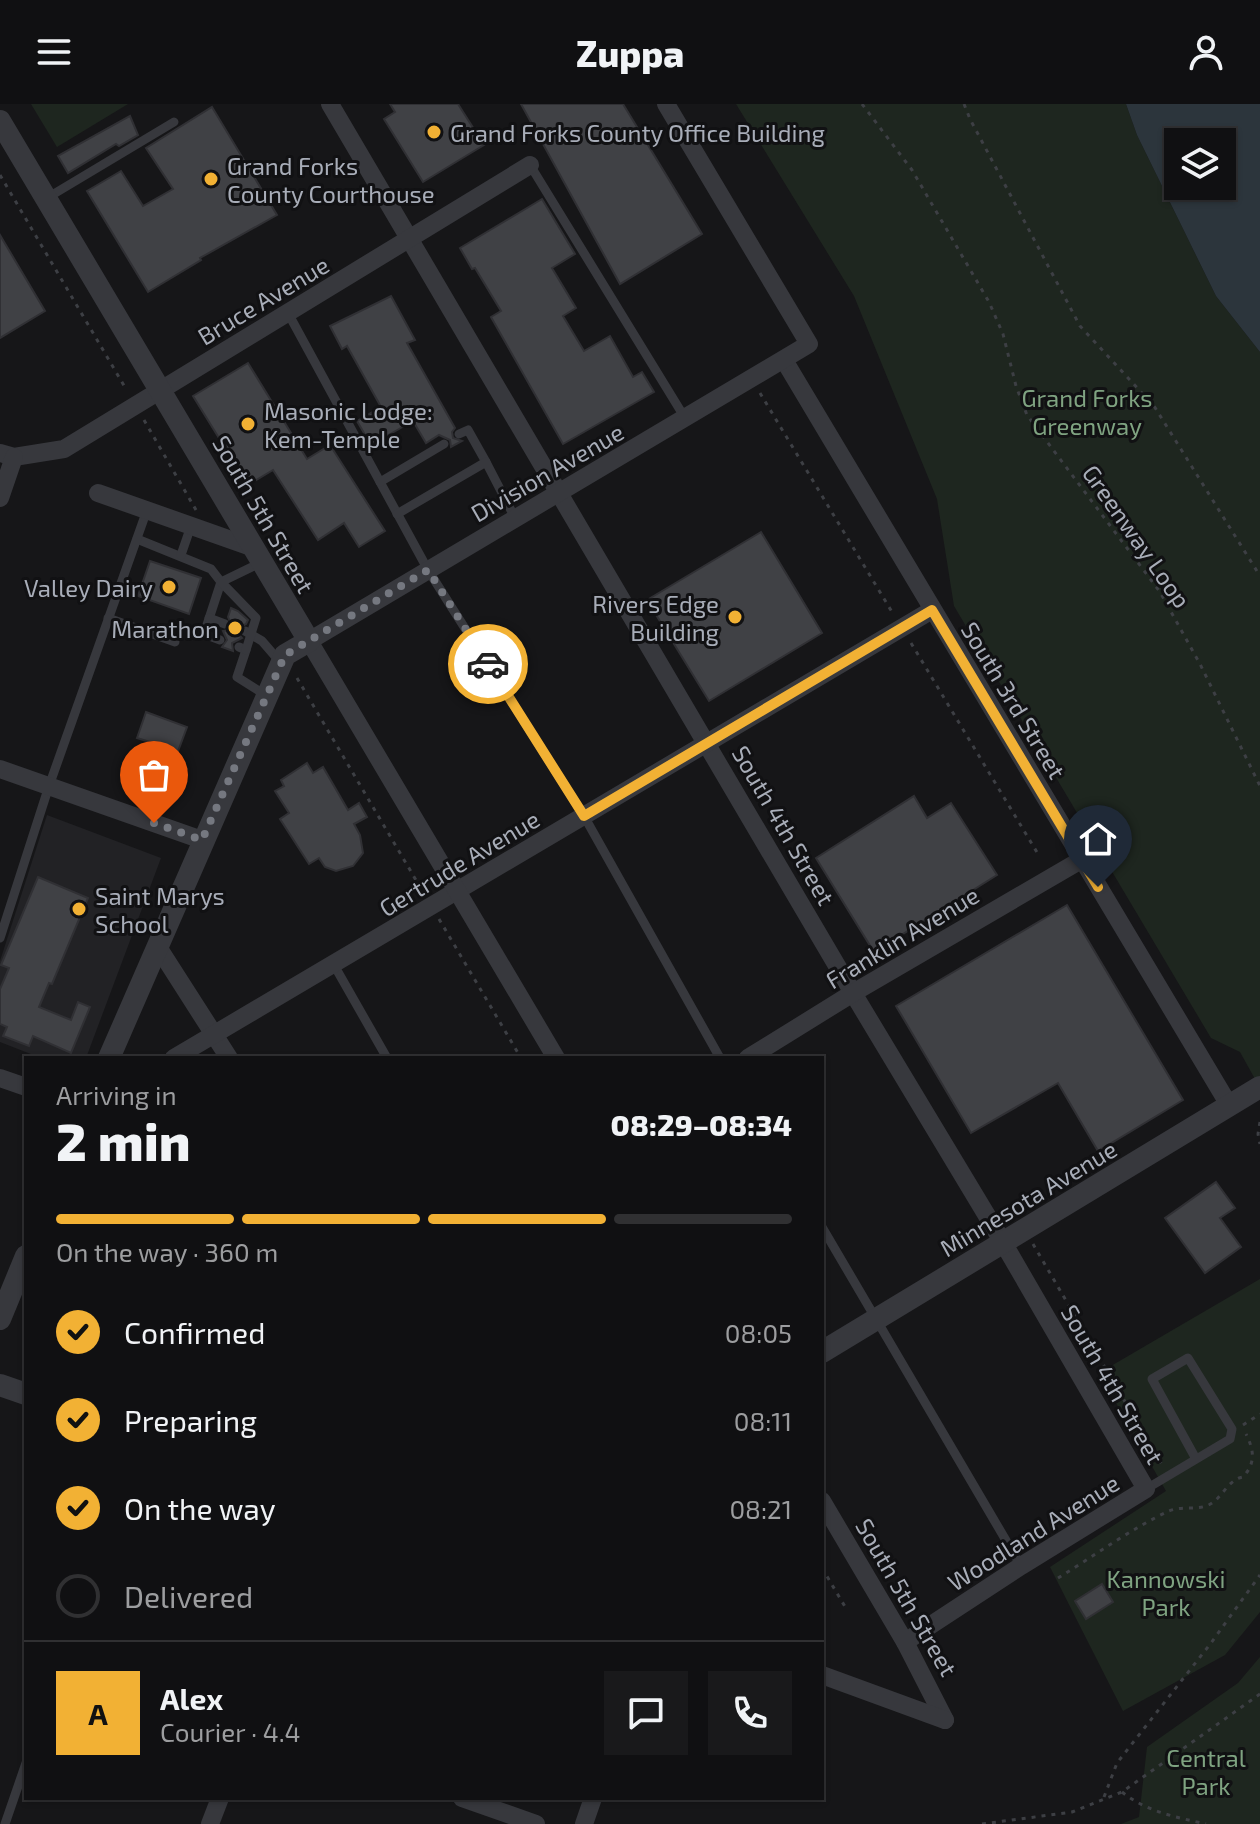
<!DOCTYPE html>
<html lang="en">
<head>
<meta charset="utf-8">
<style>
  :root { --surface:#101012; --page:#19191b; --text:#f1f3f6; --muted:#9c9d9f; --line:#303032; --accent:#f2b134 }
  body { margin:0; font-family:"Exo 2",sans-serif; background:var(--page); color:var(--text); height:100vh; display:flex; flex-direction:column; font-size:30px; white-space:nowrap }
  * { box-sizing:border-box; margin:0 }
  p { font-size:26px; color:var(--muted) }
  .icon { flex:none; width:44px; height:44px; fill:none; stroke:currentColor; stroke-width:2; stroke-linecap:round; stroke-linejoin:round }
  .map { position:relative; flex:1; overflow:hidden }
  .sheet { position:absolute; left:24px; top:952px; width:800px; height:744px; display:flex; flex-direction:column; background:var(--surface); border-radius:0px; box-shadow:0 2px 6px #0004,0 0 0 2px var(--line) }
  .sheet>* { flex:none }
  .tools { position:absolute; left:1164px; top:24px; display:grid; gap:16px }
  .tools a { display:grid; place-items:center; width:72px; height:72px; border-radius:0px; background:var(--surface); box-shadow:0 2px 6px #0004,0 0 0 2px var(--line); font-size:40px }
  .pin { position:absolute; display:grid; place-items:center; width:68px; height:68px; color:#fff; margin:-82px -34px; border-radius:50% 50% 50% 0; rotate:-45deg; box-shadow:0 0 8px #0007 }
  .pin .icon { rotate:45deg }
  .courier { position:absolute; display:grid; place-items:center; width:80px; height:80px; margin:-40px; border:6px solid #f2b134; border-radius:50%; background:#fff; color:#222; box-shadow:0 2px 10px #0007 }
  .summary em { font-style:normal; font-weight:800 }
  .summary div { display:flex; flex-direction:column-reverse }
  .summary { display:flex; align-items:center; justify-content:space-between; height:136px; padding:0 32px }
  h1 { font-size:52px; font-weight:800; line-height:60px }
  .bar { display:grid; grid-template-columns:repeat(4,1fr); gap:12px 8px; align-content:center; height:96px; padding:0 32px }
  .bar i { height:10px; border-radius:6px; background:var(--line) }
  .bar .selected { background:var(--accent) }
  .bar p { grid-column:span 4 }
  .line { display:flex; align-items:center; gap:20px; padding:0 32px; border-top:2px solid var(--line) }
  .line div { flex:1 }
  .round { display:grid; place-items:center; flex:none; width:84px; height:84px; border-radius:0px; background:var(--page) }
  ol { padding:0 32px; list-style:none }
  li { display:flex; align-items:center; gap:24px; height:88px }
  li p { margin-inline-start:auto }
  li .icon { padding:8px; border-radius:50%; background:var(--accent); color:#111; stroke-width:4 }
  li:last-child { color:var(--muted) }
  li i { width:44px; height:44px; border:4px solid var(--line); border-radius:50% }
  header { display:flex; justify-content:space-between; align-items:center; height:104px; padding:0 32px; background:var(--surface); font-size:36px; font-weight:800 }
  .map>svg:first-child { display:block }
  .built { fill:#222225 }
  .green { fill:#1e261f }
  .water { fill:#2c353c; fill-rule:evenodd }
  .building { fill:#404145; stroke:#303034; stroke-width:2 }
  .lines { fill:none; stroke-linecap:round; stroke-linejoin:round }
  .path { stroke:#3d3f44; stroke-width:3; stroke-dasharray:4 6; stroke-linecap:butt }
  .service { stroke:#37383d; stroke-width:9 }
  .minor { stroke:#37383d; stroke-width:18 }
  .tertiary { stroke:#37383d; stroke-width:22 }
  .done { stroke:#757880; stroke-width:8; stroke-dasharray:0 14.4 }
  .route { stroke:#f2b134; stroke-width:10 }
  .poi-dot { fill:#f2b134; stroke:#111113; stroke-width:3 }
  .labels { text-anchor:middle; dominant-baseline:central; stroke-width:6; stroke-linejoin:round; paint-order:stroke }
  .poi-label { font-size:24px; fill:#a8adb8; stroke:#111113; text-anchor:start }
  .street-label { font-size:24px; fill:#a8adb8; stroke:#111113 }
  .park-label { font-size:24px; fill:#7fa381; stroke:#111113 }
</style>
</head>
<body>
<header><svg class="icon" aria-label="menu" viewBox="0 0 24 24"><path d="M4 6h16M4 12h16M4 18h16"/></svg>Zuppa<svg class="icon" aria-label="person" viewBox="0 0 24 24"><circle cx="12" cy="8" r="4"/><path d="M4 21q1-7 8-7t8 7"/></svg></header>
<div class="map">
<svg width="1260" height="1720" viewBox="0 0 1260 1720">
  <rect width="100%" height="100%" fill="#161618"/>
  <path class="built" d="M47,711L161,754L86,954H41L0,938V857Z"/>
  <g class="green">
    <path d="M31,0H128L57,43Z"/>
    <path d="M736,0H1126L1137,31L1216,192L1260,248V984L1240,948L1211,934L954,502L937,395L854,192Z"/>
    <path d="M1260,1175V1508L1225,1551L1123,1607L1050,1463L1166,1387L1099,1269Z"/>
    <path d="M1260,1553V1720H1121L1139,1713L1147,1643L1238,1579Z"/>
  </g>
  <path class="water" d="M1126,0H1260V248L1216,192L1137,31ZM1178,38H1222V82H1178Z"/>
  <g class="building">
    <path d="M390,0H458L484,41L423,78L384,15L395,8Z"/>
    <path d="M521,0H623L702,130L620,180Z"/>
    <path d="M212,3L277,111L200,154L201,156L148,188L87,87L121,67L143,102L173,85L146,44Z"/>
    <path d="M130,12L138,31L119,42L116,40L68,69L58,52Z"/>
    <path d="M542,95L575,150L552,164L576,204L563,212L584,247L610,232L633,273L642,268L654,288L563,340L491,213L501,207L475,164L472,165L460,144Z"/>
    <path d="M0,131L45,207L0,234Z"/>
    <path d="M391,192L415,236L407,239L455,324L452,328L453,334L462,337L451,343L450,336L439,331L426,339L413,317L371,341L357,317L381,303L347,242L342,245L330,222Z"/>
    <path d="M248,259L307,355L330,341L385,427L359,443L344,419L318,436L273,366L248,381L193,292Z"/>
    <path d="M761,428L822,529L709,597L647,496Z"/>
    <path d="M150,457L201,474L189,510L138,492Z"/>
    <path d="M231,504L238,507L248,516L246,520L238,524V530L242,534L232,539L233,547L222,543L227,536L223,527L229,526L232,522L228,513Z"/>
    <path d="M146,608L187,623L177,650L187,665L171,676L142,665L153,639L137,634Z"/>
    <path d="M307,659L313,669L323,663L348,706L359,699L367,713L354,720L360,731L363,749L353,762L336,767L325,763L319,754L309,760L280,715L289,709L275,687L284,682L281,676Z"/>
    <path d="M914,692L927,714L951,699L997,771L874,848L816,754Z"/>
    <path d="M38,773L88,794L52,880L49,879L39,903L71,916L78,898L90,903L71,949L33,932L29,942L3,932L7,923L0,920V885L9,864L1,861Z"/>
    <path d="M1067,801L1183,996L1098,1047L1058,979L971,1029L896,902Z"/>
    <path d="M1216,1078L1235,1104L1220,1114L1241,1143L1205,1169L1165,1114Z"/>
    <path d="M1102,1480L1113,1498L1086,1515L1075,1497Z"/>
  </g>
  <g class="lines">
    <g class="path">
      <path d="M862,0L912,66L989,198L1003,230L1016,282L1027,311L1160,488L1200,560L1260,682"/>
      <path d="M964,0L970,15L1080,222L1154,302L1260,472"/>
      <path d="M0,71L126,285"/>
      <path d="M760,289L892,508"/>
      <path d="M144,316L196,406"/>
      <path d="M911,539L1038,750"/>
      <path d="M297,574L423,788"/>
      <path d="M439,815L521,954"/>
      <path d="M1260,1018L1258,1030L1260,1040"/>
      <path d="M1033,1140L1162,1361"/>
      <path d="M1243,1321L1260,1310"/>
      <path d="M822,1464L847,1506"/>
      <path d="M1058,1474C1094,1452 1132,1424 1169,1407C1181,1402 1195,1406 1206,1402C1222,1397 1226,1376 1243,1373C1256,1359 1254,1346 1246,1330"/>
      <path d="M1122,1688C1147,1708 1176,1713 1206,1720"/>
      <path d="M1104,1693L1117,1659L1211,1539L1260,1471"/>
      <path d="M982,1720L1072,1708L1122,1688L1260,1590"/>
    </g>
    <g class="service">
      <path d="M530,61L685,314"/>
      <path d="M47,94L174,18"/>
      <path d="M288,209L428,466L584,712L720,954"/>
      <path d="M459,330L468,326L486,358"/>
      <path d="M380,378L444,340"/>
      <path d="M397,410L486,358L515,414"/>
      <path d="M137,435L211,465L221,478L204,530L220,536"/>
      <path d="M181,451L191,422"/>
      <path d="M108,514L175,538"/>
      <path d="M209,514L225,520"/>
      <path d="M245,527L262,537L281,559"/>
      <path d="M239,543L246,546L237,573L267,592"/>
      <path d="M246,546L256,514L221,478L262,458"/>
      <path d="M0,834L49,682L147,406"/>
      <path d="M334,861L387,954"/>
      <path d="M822,1123L1021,1462"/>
      <path d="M1146,1385L1230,1335L1232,1325L1188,1254L1152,1275L1196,1355"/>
      <path d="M5,1720L26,1659"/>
    </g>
    <g class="minor">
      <path d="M330,0L853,889L1004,1140L1146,1385L1021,1462L905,1538"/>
      <path d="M784,256L1229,1001"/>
      <path d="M0,349L14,353L64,345L530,61"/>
      <path d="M98,389L254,444"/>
      <path d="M0,394L14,353"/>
      <path d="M0,665L202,736"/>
      <path d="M158,843L229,954"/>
      <path d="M174,954L932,506"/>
      <path d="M556,954L309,537L809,240L666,0"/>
      <path d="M748,954L853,889L1081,756"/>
      <path d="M0,974L26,983"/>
      <path d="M822,1397L905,1538L945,1616"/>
      <path d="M822,1571L945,1616"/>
      <path d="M462,1694L536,1720"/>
      <path d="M210,1720L220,1694"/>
      <path d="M584,1720L593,1694"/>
    </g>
    <g class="tertiary">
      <path d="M0,17L309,537L285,551L109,954"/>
      <path d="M0,1215L26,1152"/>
      <path d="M822,1248L1260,983"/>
      <path d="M0,1281L26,1290"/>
    </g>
  </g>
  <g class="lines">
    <path class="done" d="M154,719L202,736L285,551L428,466L488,560"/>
    <path class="route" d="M488,560L584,712L932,506L1098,783"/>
  </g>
  <g class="poi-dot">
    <circle cx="434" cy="28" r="8"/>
    <circle cx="211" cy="75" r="8"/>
    <circle cx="248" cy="320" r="8"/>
    <circle cx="169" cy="483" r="8"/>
    <circle cx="735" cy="513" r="8"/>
    <circle cx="235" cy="524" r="8"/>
    <circle cx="79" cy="805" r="8"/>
  </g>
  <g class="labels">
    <g class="poi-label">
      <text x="450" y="28">Grand Forks County Office Building</text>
      <text x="227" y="61">Grand Forks<tspan x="227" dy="28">County Courthouse</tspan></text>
      <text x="264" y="306">Masonic Lodge:<tspan x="264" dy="28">Kem-Temple</tspan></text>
      <text x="153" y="483" text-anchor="end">Valley Dairy</text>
      <text x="719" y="499" text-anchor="end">Rivers Edge<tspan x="719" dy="28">Building</tspan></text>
      <text x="219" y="524" text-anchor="end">Marathon</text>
      <text x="95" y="791">Saint Marys<tspan x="95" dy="28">School</tspan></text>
    </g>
    <g class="street-label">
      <text transform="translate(263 196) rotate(-31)">Bruce Avenue</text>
      <text transform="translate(547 368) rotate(-30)">Division Avenue</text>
      <text transform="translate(264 410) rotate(60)">South 5th Street</text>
      <text transform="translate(1137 432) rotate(55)">Greenway Loop</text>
      <text transform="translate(1014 596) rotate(59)">South 3rd Street</text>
      <text transform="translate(784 721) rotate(60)">South 4th Street</text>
      <text transform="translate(459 759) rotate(-31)">Gertrude Avenue</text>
      <text transform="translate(902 833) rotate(-31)">Franklin Avenue</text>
      <text transform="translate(1028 1094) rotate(-31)">Minnesota Avenue</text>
      <text transform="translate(1113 1280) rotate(60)">South 4th Street</text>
      <text transform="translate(1033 1428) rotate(-32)">Woodland Avenue</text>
      <text transform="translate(907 1493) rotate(60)">South 5th Street</text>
    </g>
    <g class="park-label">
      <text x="1087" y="293">Grand Forks<tspan x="1087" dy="28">Greenway</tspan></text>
      <text x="1166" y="1474">Kannowski<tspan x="1166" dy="28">Park</tspan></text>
      <text x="1206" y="1653">Central<tspan x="1206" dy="28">Park</tspan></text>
    </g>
  </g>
</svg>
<div class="tools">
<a><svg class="icon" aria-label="layers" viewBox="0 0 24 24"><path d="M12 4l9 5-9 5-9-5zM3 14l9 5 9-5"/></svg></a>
</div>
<div class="pin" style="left:154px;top:719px;background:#ea580c"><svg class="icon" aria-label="bag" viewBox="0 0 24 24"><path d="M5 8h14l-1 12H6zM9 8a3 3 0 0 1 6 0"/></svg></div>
<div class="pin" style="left:1098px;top:783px;background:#1f2937"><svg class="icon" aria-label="home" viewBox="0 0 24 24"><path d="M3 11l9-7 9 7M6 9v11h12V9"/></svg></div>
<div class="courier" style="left:488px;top:560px"><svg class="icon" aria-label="car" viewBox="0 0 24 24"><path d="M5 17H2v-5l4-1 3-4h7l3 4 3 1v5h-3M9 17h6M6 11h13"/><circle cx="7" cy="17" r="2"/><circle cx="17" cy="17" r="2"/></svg></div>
<section class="sheet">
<div class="summary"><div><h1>2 min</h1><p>Arriving in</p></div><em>08:29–08:34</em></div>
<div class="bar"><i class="selected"></i><i class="selected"></i><i class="selected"></i><i></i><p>On the way · 360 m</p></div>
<ol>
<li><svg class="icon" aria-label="check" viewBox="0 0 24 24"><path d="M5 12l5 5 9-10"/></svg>Confirmed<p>08:05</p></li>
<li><svg class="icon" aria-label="check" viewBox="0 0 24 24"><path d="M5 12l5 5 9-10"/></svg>Preparing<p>08:11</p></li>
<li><svg class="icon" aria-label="check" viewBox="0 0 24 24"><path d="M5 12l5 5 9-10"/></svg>On the way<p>08:21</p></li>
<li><i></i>Delivered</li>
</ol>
<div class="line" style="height:144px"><b class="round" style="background:var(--accent);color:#111">A</b><div><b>Alex</b><p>Courier · 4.4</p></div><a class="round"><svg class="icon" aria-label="chat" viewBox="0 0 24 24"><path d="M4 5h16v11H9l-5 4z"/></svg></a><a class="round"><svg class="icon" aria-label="phone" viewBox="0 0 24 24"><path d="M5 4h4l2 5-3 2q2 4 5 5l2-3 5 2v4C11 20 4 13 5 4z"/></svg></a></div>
</section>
</div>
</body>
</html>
